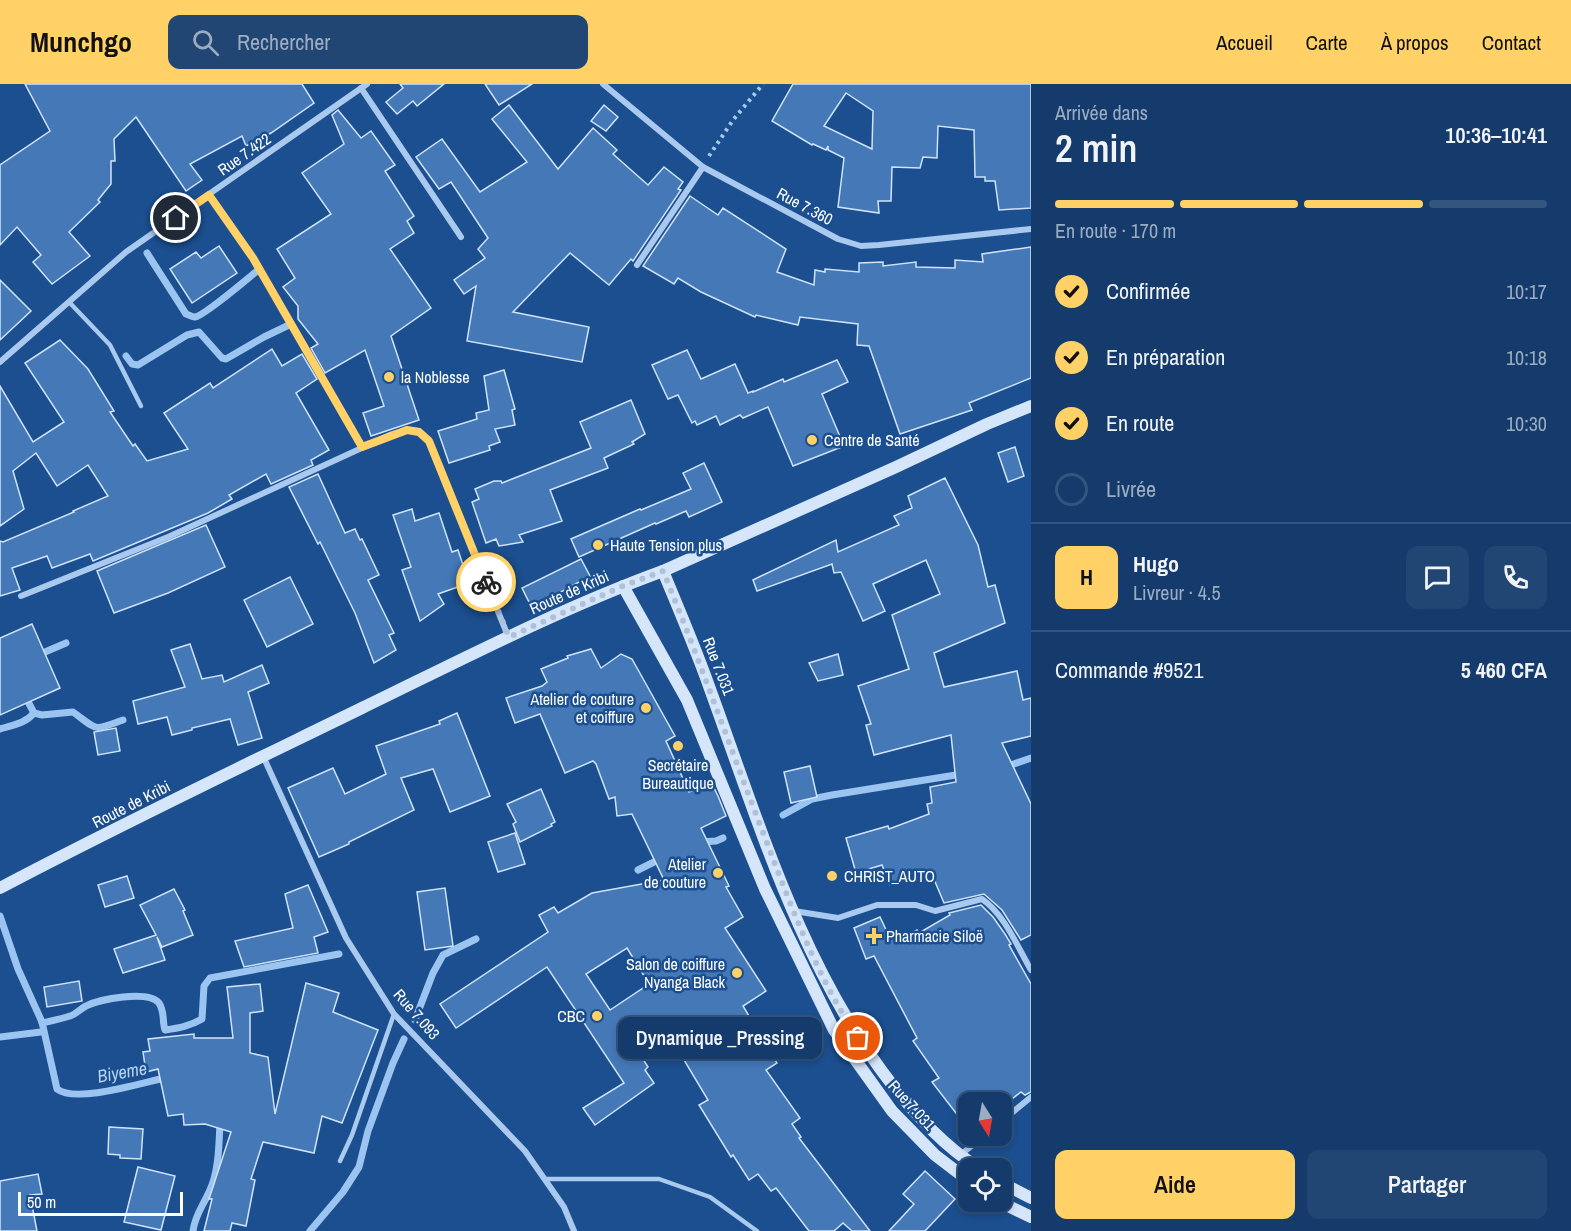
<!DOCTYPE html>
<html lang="fr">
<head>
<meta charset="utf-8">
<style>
  :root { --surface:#143b6b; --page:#214673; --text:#f1f3f6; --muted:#9dadc1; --line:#33557e; --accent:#ffd166 }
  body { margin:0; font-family:"Archivo Narrow",sans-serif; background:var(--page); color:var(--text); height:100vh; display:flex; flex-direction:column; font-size:22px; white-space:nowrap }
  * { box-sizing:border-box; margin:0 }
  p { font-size:20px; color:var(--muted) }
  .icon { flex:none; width:33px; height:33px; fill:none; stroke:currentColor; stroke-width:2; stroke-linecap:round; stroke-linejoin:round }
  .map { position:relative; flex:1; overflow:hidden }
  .panel { display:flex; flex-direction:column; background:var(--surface); width:540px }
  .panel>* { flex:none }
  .needle { width:39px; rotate:169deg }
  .controls { position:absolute; left:958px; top:1008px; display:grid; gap:12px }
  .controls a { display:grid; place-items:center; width:54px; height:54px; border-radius:12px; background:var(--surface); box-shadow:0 3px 9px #0003,0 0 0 2px var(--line); font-size:30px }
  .scale { position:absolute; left:18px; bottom:15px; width:165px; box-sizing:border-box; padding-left:6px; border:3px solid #fff; border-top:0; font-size:16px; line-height:21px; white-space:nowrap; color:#fff; -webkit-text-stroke:4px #1b4f8f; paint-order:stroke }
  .pin { position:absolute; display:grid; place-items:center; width:51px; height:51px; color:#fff; margin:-26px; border:3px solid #fff; border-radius:50%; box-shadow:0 2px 6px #0007 }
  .courier { position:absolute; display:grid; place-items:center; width:60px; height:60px; margin:-30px; border:4px solid #ffd166; border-radius:50%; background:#fff; color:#222; box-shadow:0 2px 8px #0007 }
  .bubble { position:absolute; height:42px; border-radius:12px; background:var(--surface); box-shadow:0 3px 9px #0003,0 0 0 2px var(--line); font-size:20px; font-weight:600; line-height:42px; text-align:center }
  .headline em { font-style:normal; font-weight:600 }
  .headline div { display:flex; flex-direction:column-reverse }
  .headline { display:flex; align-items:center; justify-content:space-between; height:102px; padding:0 24px }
  h1 { font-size:39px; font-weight:600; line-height:45px }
  .bar { display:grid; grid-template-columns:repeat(4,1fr); gap:9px 6px; align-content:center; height:72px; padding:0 24px }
  .bar i { height:8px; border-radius:4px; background:var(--line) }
  .bar .selected { background:var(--accent) }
  .bar p { grid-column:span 4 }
  .line { display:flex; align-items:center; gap:15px; padding:0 24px; border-top:2px solid var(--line) }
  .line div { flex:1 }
  .round { display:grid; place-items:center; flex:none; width:63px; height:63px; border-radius:12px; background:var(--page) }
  ol { padding:0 24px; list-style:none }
  li { display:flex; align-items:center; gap:18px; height:66px }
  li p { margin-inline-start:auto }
  li .icon { padding:6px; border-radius:50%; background:var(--accent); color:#111; stroke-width:4 }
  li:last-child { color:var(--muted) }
  li i { width:33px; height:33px; border:3px solid var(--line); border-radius:50% }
  .action { display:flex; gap:12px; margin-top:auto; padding:12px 24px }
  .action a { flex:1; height:69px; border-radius:12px; background:var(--accent); color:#111; font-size:24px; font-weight:600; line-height:69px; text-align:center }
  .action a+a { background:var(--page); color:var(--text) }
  header { display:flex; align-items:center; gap:36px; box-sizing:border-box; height:84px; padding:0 30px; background:var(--accent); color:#111 }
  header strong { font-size:28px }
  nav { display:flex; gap:33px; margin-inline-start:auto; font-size:21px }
  .search { width:420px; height:54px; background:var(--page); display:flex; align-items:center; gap:15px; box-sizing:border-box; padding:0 21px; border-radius:12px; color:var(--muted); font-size:22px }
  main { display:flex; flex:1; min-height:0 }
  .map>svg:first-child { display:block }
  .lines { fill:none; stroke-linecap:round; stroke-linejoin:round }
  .stream { stroke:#9cc4f0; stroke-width:7 }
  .building { fill:#4478b7; stroke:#cfe3fa; stroke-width:1.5; fill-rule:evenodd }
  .path { stroke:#a9c9ee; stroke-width:4; stroke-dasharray:3 4.5; stroke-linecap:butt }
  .service { stroke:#a9c9ee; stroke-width:4.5 }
  .minor { stroke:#a9c9ee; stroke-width:6 }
  .secondary { stroke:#d6e6fa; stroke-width:12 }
  .done { stroke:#afc1d8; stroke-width:6; stroke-dasharray:0 10.8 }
  .route { stroke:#ffd166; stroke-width:8 }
  .poi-dot { fill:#ffd166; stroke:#1b4f8f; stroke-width:2 }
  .labels { text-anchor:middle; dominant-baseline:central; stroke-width:5; stroke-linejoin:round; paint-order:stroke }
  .street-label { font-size:16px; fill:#fff; stroke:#1b4f8f }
  .poi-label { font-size:16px; fill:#fff; stroke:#1b4f8f; text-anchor:start }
  .water-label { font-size:18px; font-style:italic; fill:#b5d3f5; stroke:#1b4f8f }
</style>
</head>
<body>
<header>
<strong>Munchgo</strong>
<div class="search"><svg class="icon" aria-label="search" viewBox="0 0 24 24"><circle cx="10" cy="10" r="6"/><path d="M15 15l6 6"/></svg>Rechercher</div>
<nav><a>Accueil</a><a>Carte</a><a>À propos</a><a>Contact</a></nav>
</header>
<main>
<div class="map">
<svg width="1031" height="1147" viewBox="0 0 1031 1147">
  <rect width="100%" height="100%" fill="#1b4f8f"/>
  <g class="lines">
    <g class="stream">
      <path d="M147,169L186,230C189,231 193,233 195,233C204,232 247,195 257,187"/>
      <path d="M126,272L132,280L138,281L187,251L199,248L222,274L226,275L264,253L291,240"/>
      <path d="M38,571L66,559"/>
      <path d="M24,610L34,629"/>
      <path d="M34,629L42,631L73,628C99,647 92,647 123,636"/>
      <path d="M0,645C12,641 25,640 34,629"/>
      <path d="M1005,683L1031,674"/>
      <path d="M783,731L812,715L832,711L962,690"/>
      <path d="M700,758L716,757L723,754"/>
      <path d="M638,786L662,774"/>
      <path d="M0,832L18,885L42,938L57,1005C76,1020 144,998 169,993"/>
      <path d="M415,936L433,889L443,871L476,855"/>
      <path d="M42,939C51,937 61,935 70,932C76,930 80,925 86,922C99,915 148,906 159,919C165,928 162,937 165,946C179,944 190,942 202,935L204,902L210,894L339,870"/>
      <path d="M0,953L41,948"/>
      <path d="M193,1147C195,1131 203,1122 209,1108C219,1088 219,1060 220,1038"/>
      <path d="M310,1147L343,1108L359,1083L368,1047L393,979L404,955"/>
    </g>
  </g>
  <g class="building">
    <path d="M25,0H302L314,19L271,49L246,62L242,52L190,80L202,96L186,107L136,33L114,55L115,77H111V100L98,116L100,118L69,148L90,172L52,200L33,178L41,171L17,143L0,161V81L50,47Z"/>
    <path d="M400,0H444L417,22L413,17L397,30L386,18L403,4Z"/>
    <path d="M485,0H532L499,21Z"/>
    <path d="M793,0H1031V124L999,126L995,97H985V93H975L974,46L938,42L937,74L923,73L920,84L892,83L891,117H878L879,129L838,123L844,74L828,66V62L826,66L813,60L812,61L772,37ZM846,9L873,27L872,65L824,42Z"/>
    <path d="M509,21L558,85L593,44L617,66L613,70L648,101L664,83L683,98L678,105L681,106L633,177L631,175L609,201L570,169L513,228L589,243L582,278L467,257L476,202L464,210L454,196L485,174L478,165L488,154L451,98L439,105L416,73L442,55L480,108L527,78L492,35Z"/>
    <path d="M604,21L618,33L606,47L591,37Z"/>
    <path d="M338,26L361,54L371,47L395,81L385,87L414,132L407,137L414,149L390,165L431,224L391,252L419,336L371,352L363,329L384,322L365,266L325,289L311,264L318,260L298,235V222L283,203L295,194L277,165L331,130L302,89L344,60L332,31Z"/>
    <path d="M690,112L718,131L723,124L786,165L777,188L814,201L815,186L825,188V185L859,188V179L883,178V182L916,178V183L955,184V176L983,178L982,170L1031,163V294L969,319L972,326L900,350L869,262L857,261L858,240L800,233L798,241L756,231L755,233L701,208L678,194L674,200L643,182Z"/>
    <path d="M219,162L237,189L192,219L170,185L196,168L201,174Z"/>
    <path d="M0,196L31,227L0,256Z"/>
    <path d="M60,256L88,285L114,327L110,328L133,362L135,360L147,377L188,365L164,329L210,299L213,304L272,265L282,282L302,270L317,295L296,309L329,366L311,376L313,381L271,400L266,390L229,411L232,415L208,429L93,477L90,470L52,484L47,472L12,484L20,506L0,512V457L3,458L74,428L73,427L108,412L88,381L57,402L36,369L13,387L24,425L0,442V302L33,358L64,338L25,279Z"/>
    <path d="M687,266L701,295L735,280L748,309L753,307V308L783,295L784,298L837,276L848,298L822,310L844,362L793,382L768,323L743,334L740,331L720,341L716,332L697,341L695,337L692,339L678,311L668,315L652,281Z"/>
    <path d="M504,286L515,325L512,326L515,341L495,345L500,358L489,362L490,366L449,379L438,347L477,335L476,329L489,326L484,292Z"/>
    <path d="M631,316L645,350L632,358L634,360L604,374L608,384L550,406L562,437L519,451L523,458L499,462L496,455L486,459L472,418L479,415L475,405L494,397H501L502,399L591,364L580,338Z"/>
    <path d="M1015,363L1024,392L1008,398L998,369Z"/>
    <path d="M704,379L722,418L689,433L686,427L656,440L655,439L579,473L571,455L640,425L641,426L691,405L683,389Z"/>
    <path d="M318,390L345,449L355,445L360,456L362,455L379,491L368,496L394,549L389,551L396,566L374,579L355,529L320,458L318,460L289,403Z"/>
    <path d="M945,394L978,461L988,503L995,501L1005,539L934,569L944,603L1017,587L1023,616L1031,614V652L1002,659L1031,720V851L1021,856L1002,826L984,810L944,819L930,786L890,801L882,781L856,789L846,754L888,742L889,745L929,730L927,720L932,719L930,703L956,698L951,651L874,671L866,641L871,640L858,602L909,585L892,531L940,510L926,476L873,500L885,527L863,537L841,488L834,489L832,480L757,507L753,496L836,456L838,468L899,441L894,432L912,424L908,412Z"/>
    <path d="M412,425L415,437L439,429L452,468L458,466L469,499L438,510L444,520L420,537L402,486L411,483L393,431Z"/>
    <path d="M206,441L225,483L168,509L114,529L97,487Z"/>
    <path d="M581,475L590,492L532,524L522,504Z"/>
    <path d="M290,493L313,540L267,563L244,516Z"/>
    <path d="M32,540L60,604L0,631V554Z"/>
    <path d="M190,560L202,595L222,591L224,598L262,581L269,599L248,608L262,654L238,661L230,635L192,644V646L172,651L167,633L138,640L133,617L185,603L171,566Z"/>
    <path d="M591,565L601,584L621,570L632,575L675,652L666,657L689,708L711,698L718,712L726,732L701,744L729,802L726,803L743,833L725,844L766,907L743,922L777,979L766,986L800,1034L792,1040L801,1053L799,1054L870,1147H852L843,1139L834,1147H809L776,1104L771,1107L758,1090L749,1096L733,1071L731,1073L699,1021L708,1016L668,949L639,969L648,983L645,986L654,999L595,1041L583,1024L624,999L547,883L456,944L440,920L548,848L539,831L554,823L558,829L592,809L664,796L632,730L617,732L615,713L609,715L596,680L593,677L565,689L540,630L515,639L506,614L542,602L547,598L541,585L568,574L567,572ZM627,864L649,900L610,926L586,890Z"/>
    <path d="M838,570L843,591L818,597L809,579Z"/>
    <path d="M457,629L490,712L450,728L433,685L401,694L414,726L349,758V760L319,773L288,704L333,684L345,710L386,690L376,662L440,640L439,637Z"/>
    <path d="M116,644L120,667L98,671L94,648Z"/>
    <path d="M810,682L817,713L791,719L784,688Z"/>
    <path d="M541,705L555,738L551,740L552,742L520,758L513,740L516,738L507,720Z"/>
    <path d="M515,749L525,780L498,788L488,758Z"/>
    <path d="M127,792L134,814L105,823L98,801Z"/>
    <path d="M308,801L328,848L314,853L318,869L244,883L235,857L293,844L285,810Z"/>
    <path d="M445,804L453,862L425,866L417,808Z"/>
    <path d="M174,805L185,826L183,827L193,851L162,863L157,853L165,876L123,889L114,865L156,851L140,821Z"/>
    <path d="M981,821L993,833L1005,850L1011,860L1009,861L1031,900V1008L1025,1011L1021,1008L1008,1018H969V1026L959,1033L932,998L939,994L913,957L917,954L874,872L866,875L854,844L880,833L888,850L892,848L897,856L917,846L919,849L950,831L949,829Z"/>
    <path d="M79,897L82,917L47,923L44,903Z"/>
    <path d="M306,899L339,909L333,928L378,946L342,1039L322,1032L314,1069L263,1058L251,1095L255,1096L246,1142L232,1139L230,1147H204L212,1115H209L231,1048L205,1040L184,1041L183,1030L168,1032L158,985L146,988L143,968L150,967L148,955L194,950V954H233L227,903L260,900L263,927L250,929V969L268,973L275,1030Z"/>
    <path d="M109,1043L143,1045L141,1075L120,1074V1071L108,1070Z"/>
    <path d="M138,1083L175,1092L161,1146L124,1138Z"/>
    <path d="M925,1087L955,1115L925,1147H889L914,1120L903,1110Z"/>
    <path d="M38,1090L42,1110L30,1111L37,1147H0V1097Z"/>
  </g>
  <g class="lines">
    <path class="path" d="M709,72L733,36L763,0"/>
    <g class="service">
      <path d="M70,219L110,261L141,322"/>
      <path d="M340,1077L352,1051L394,930"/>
      <path d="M545,1095H659L710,1113L757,1147"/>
    </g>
    <g class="minor">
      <path d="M603,0L703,83L838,155L861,162L879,161L1031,145"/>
      <path d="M361,4L461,153"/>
      <path d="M209,111L253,173L362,363"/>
      <path d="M637,181L703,83"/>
      <path d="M0,278L126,168L367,0"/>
      <path d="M21,512L168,453L390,351L407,346L419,347L429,357L508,552"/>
      <path d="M263,672L346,854L394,930L525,1067L564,1123L574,1147"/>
      <path d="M794,827L838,834L877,821H916L935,827L982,815C1005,831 1017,862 1031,886"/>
      <path d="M1002,1037L1031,1013"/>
      <path d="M959,1072L984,1052"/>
    </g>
    <g class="secondary">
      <path d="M663,487C679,526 696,565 710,605C760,742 803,888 894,1003C919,1034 945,1063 979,1084"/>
      <path d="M623,502L687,616L765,805L834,946L892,1027L935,1071L969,1097"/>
      <path d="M0,804C119,741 241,683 362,624C461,576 559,525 663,487L896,383L987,340L1031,322"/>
      <path d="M1002,1099L1031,1114"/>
      <path d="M1000,1118L1031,1133"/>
    </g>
  </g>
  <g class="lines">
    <path class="done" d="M486,498L509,553L623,502L663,487C701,579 733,672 769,764C793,828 820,898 858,954"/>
    <path class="route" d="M176,134L209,111L253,174L362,363L407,346L419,348L429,357L486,498"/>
  </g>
  <g class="poi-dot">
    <circle cx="389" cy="293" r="6"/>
    <circle cx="812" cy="356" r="6"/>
    <circle cx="598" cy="461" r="6"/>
    <circle cx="646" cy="624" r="6"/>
    <circle cx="678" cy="662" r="6"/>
    <circle cx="718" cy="789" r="6"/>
    <circle cx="832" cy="792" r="6"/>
    <path d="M871 843h6v6h6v6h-6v6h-6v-6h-6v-6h6z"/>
    <circle cx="737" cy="889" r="6"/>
    <circle cx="597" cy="932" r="6"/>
  </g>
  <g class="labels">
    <g class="street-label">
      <text transform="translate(244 70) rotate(-35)">Rue 7.422</text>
      <text transform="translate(805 122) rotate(28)">Rue 7.360</text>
      <text transform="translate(569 508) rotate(-24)">Route de Kribi</text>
      <text transform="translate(719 582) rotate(69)">Rue 7.031</text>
      <text transform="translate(131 720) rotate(-27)">Route de Kribi</text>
      <text transform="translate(417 930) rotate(49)">Rue 7.093</text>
      <text transform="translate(912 1021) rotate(48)">Rue 7.031</text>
    </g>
    <g class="poi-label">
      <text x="401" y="293">la Noblesse</text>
      <text x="824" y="356">Centre de Santé</text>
      <text x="610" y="461">Haute Tension plus</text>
      <text x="634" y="615" text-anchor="end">Atelier de couture<tspan x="634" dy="18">et coiffure</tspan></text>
      <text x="678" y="681" text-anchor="middle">Secrétaire<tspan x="678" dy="18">Bureautique</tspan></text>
      <text x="706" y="780" text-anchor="end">Atelier<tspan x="706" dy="18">de couture</tspan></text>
      <text x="844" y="792">CHRIST_AUTO</text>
      <text x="886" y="852">Pharmacie Siloë</text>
      <text x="725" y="880" text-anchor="end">Salon de coiffure<tspan x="725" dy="18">Nyanga Black</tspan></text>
      <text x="585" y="932" text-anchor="end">CBC</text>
    </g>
    <g class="water-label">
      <text transform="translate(122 988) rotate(-10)">Biyeme</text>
    </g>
  </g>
</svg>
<div class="controls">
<a><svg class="needle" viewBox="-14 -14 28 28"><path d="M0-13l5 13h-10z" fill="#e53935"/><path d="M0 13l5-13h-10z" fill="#9dadc1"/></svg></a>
<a><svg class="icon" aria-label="locate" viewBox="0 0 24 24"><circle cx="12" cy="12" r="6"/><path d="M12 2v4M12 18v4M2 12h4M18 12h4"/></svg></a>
</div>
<div class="scale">50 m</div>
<div class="pin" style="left:858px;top:954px;background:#ea580c"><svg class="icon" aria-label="bag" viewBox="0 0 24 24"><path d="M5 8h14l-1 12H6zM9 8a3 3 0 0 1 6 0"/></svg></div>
<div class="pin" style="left:176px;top:134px;background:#1f2937"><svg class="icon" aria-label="home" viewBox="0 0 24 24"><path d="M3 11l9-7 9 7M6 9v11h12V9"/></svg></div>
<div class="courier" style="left:486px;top:498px"><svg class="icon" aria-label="bike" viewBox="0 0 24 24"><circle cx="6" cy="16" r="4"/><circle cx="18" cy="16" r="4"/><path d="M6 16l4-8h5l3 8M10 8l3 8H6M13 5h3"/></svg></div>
<div class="bubble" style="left:618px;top:933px;width:204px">Dynamique _Pressing</div>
</div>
<section class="panel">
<div class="headline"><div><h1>2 min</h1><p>Arrivée dans</p></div><em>10:36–10:41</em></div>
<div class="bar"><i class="selected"></i><i class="selected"></i><i class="selected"></i><i></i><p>En route · 170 m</p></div>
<ol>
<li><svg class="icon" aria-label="check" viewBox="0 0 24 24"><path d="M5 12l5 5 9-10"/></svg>Confirmée<p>10:17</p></li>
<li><svg class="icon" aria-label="check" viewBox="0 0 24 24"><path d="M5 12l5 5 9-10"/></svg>En préparation<p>10:18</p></li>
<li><svg class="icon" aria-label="check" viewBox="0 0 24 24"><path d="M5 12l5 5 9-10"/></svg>En route<p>10:30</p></li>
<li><i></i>Livrée</li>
</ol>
<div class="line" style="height:108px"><b class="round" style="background:var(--accent);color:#111">H</b><div><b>Hugo</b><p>Livreur · 4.5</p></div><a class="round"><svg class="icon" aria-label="chat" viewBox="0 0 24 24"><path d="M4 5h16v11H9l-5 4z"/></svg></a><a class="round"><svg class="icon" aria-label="phone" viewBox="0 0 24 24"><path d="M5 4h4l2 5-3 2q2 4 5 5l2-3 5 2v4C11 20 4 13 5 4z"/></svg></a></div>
<div class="line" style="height:78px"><div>Commande #9521</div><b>5 460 CFA</b></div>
<div class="action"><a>Aide</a><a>Partager</a></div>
</section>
</main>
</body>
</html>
